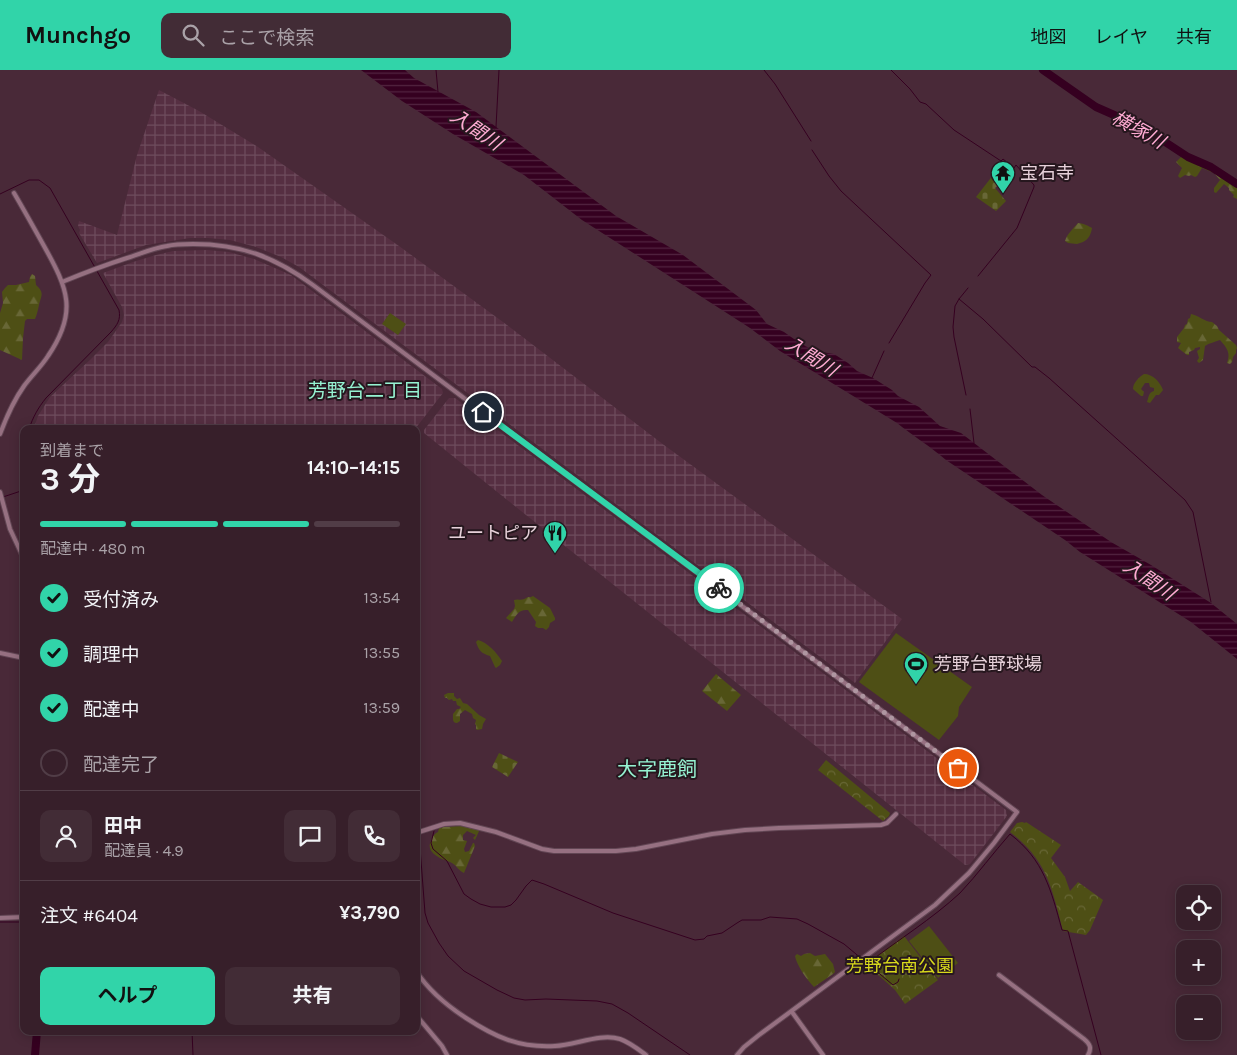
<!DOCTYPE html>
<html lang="ja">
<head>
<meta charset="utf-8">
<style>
  :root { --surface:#371f2a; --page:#422c36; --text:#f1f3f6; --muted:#aaa2a8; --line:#513d47; --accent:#31d4a9 }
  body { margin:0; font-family:Karla,"Noto Sans JP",sans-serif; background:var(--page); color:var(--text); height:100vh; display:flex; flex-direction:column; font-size:19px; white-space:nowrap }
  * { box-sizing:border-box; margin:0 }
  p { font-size:16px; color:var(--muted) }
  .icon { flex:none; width:28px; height:28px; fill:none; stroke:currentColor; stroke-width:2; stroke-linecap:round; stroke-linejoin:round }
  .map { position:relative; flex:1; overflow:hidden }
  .drawer { position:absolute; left:20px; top:355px; width:400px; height:610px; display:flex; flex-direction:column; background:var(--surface); border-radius:10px; box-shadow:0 2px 12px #0003,0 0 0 1px var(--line) }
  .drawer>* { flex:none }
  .fabs { position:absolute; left:1176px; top:815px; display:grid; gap:10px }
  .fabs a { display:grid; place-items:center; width:45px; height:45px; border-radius:10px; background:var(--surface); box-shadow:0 2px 12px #0003,0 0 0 1px var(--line); font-size:25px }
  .pin { position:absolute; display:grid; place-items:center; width:42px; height:42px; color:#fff; margin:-21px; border:2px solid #fff; border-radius:50%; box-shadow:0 1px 5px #0007 }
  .courier { position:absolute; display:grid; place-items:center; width:50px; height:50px; margin:-25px; border:4px solid #31d4a9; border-radius:50%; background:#fff; color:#222; box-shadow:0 1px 6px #0007 }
  .summary em { font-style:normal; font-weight:700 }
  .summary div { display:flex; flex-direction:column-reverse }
  .summary { display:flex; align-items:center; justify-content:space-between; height:85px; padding:0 20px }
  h1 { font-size:32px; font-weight:700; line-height:38px }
  .bar { display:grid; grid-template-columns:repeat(4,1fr); gap:8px 5px; align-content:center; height:60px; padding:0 20px }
  .bar i { height:6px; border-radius:4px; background:var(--line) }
  .bar .on { background:var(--accent) }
  .bar p { grid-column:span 4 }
  .line { display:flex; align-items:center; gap:12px; padding:0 20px; border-top:1px solid var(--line) }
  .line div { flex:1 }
  .round { display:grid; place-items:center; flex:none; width:52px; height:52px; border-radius:10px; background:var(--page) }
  ol { padding:0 20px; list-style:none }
  li { display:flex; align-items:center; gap:15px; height:55px }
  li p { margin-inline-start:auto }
  li .icon { padding:5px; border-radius:50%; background:var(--accent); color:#111; stroke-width:4 }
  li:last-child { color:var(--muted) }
  li i { width:28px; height:28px; border:2px solid var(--line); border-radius:50% }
  .button { display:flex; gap:10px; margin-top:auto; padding:10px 20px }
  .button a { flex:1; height:58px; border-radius:10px; background:var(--accent); color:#111; font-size:20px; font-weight:700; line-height:58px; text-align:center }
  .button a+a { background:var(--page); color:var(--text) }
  header { display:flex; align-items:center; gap:30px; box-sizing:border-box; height:70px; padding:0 25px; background:var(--accent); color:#111 }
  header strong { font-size:24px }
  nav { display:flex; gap:28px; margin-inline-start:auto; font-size:18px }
  .search { width:350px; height:45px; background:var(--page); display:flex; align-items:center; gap:12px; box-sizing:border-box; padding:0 18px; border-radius:10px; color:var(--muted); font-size:19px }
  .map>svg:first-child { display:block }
  .industrial { fill:url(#industrial-grid) }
  .forest { fill:url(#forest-firs) }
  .cemetery { fill:url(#cemetery-stones) }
  .park { fill:url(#park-crowns) }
  .pitch { fill:#4e4f15 }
  .water { fill:url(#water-rules) }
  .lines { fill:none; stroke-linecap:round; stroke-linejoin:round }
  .stream { stroke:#350020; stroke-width:1 }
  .river { stroke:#350020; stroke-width:8 }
  .tertiary-casing { stroke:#624654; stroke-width:6 }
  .tertiary { stroke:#967081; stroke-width:4 }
  .done { stroke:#af96a1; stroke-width:5; stroke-dasharray:0 9 }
  .route { stroke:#31d4a9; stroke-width:6 }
  .labels { text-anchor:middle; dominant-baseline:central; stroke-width:4; stroke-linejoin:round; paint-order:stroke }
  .poi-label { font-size:18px; fill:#e6d0d9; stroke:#26171e; text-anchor:start }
  .park-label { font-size:18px; fill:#d8d91c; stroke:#26171e }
  .water-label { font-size:19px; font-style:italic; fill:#ffabd3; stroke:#26171e }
  .neighbourhood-label { font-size:19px; fill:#96f3d2; stroke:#26171e }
  .quarter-label { font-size:20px; fill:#96f3d2; stroke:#26171e }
</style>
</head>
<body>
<header>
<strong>Munchgo</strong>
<div class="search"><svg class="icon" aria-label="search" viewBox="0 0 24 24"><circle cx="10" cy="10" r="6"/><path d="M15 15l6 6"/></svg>ここで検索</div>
<nav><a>地図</a><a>レイヤ</a><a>共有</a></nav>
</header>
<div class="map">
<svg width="1237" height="985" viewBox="0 0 1237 985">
  <defs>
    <pattern id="industrial-grid" width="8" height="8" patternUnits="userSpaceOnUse" patternTransform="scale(1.25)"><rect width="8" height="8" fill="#562f42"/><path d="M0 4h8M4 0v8" fill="none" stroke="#6e4c5d"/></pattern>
    <pattern id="forest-firs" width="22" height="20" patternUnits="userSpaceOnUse" patternTransform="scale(1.25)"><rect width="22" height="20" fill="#4e4f15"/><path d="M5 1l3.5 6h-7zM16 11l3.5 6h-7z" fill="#686736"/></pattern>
    <pattern id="cemetery-stones" width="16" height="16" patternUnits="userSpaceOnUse" patternTransform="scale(1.25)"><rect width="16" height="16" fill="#4e4f15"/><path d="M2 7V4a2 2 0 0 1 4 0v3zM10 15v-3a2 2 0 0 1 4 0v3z" fill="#686736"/></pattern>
    <pattern id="park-crowns" width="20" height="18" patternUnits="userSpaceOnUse" patternTransform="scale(1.25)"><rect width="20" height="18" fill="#4e4f15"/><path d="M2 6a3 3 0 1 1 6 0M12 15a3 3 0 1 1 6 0" fill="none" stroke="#686736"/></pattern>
    <pattern id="water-rules" width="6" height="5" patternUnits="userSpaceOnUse" patternTransform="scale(1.25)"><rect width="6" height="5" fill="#350020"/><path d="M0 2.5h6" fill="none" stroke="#522440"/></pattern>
  </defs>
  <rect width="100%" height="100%" fill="#492938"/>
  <g class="industrial">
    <path d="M159,20L199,41L258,77L399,176L503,252L664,375L902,549L855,613L299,197L281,187L256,177L230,170L208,168H190L146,175L97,193L79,163L80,160L78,156L79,151L117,165L137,85Z"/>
    <path d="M207,180L229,182L254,189L291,205L442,319L443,323L415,359H39L35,355L38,346L50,327L91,289L108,272L122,252L124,245L122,237L103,203L133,192L156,185L173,181Z"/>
    <path d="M449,328H455L1006,740L1007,746L970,794L965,795L521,441L424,363V360Z"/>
  </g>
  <g class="forest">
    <path d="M1186,85L1196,90L1198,94L1212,99L1237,116V129L1233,127L1234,125L1229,120V118L1224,114L1216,123L1214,122V118L1220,110L1214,103L1202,98L1197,106L1195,107L1191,105L1189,106L1185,105L1180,108L1178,106L1182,98L1176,92L1182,86Z"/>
    <path d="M1078,153C1082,153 1089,156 1092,158C1091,164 1089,169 1083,172C1081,173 1079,173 1077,174L1068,173L1065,171C1067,164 1073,159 1078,153Z"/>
    <path d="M32,204L35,206L36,215C45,223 41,226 39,235C38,240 37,244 35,249H27L25,251L23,268L22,290L0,280V243L3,233L2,222L5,218L8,215H16L29,212L30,207Z"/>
    <path d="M1191,244C1198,245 1205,252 1212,252L1217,256L1219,260L1236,275L1237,278L1236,280V283L1233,287L1232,292L1230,294L1227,293C1231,283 1227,278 1220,270C1215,272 1209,273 1205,276L1203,290L1199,293L1197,291L1199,288L1197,281L1200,279V277L1195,278L1194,280L1189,282V285H1187L1178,278L1181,273L1177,272V267L1184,258L1185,255L1187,254L1188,249L1190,248Z"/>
    <path d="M1144,304C1153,304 1160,312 1163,320L1159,325H1156L1150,333L1147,332C1149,327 1148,323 1154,321V318L1150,317L1149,313H1145L1141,319L1144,322L1143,326H1141L1133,319C1133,313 1139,307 1144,304Z"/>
    <path d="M533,526L550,538L555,548V550L550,553L549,557L546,560L543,558H538L535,556L536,552L528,540C519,539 516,545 512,552L506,548L514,539L515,536L514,530C520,528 520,532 528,527H531Z"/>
    <path d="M478,570C487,572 497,583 502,591L500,595L496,598L495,597L490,586C481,583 479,581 476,572Z"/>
    <path d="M716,604L741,625L727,641L702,621Z"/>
    <path d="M448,623H454V626L457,629L460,628L463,633L467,634L479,645L486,649L483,654L482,659L477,660L476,659V655L475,654L476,650L473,648L472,644L465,640L460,644V651L457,653C452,653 453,648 453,644L457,639H459L461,637L457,635L456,631H453L452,629L449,630L447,628H445L444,625Z"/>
    <path d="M462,756L480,759L475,770L473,768L476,765L467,761L463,765V770L467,771L464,779L465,782L469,781L473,773H474L475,776L464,803C459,801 457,796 452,793C449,791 448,792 445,790C436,787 426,780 431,771C433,766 434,764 438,762L439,758L443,757Z"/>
    <path d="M810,883L815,886L825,884L833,894L835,902L833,904L814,917C807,910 797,896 795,886L797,884L801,886L804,884Z"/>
  </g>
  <g class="cemetery">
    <path d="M1004,91L1014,101L995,118L1006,131L996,141L976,127Z"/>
    <path d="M499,683L518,692L508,707L492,697Z"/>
  </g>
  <g class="park">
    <path d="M826,690L890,743L889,746L883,751L818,700Z"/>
    <path d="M1022,752L1025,753L1026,752L1061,775L1051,788L1065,807L1070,821L1078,812L1103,830L1090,860L1086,865L1063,861C1052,818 1047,790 1010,762L1017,753Z"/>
    <path d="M904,866L938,910L905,934L895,920L866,894Z"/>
  </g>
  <g class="pitch">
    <path d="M390,243L406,254L398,265L382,254Z"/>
    <path d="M896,563L972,617L959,637L958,646L939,670L859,612Z"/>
    <path d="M929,856L958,893L938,908L909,871Z"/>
  </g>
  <path class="water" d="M361,0H405L414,8L476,42L616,146L683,185L756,240L767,254L784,262L794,269L800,271L805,276L816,281L834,284L848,293L857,301L873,308L892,320L898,326L919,337L940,356L961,363L1042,425L1111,472L1151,495L1211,533L1237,554V589L1191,552L1080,482L1065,470L946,390C930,376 913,366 897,353L780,281L750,258L582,150L524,105L453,64L402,31Z"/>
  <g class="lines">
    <g class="stream">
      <path d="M436,0L438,22"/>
      <path d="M764,0L775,14L811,71"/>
      <path d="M891,0L910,19L920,32L926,34L954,60L1001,91L1003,89L1014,98L1016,95L1034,115V117L1017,158L978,206"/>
      <path d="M496,57L499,0"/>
      <path d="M812,80L829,106L841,121L931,205L925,213L889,273"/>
      <path d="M0,124L29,110H39L50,118L119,240C121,250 117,255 111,262L46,328C38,338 33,347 29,359"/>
      <path d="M959,229L983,249L1032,297H1035L1049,308L1185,430L1193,442L1211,532"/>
      <path d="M872,308L884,281"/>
      <path d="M966,325L954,267L953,257L955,236L959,229L968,218"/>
      <path d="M970,339L974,373"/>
      <path d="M24,388V415"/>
      <path d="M3,427L24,420"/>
      <path d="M416,725L425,843L428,853L439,873L448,886L464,901L497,920L514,928L525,930L546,929L597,931L612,934L628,943L690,985"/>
      <path d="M434,761L431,773L433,779L447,791L464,824L471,829L480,834L491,837H505L511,835L516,830L526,816L532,810L544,814L613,843L695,870L704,869L707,866L722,863L737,853L742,850H761L770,847L797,849L808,854L844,874L893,915L898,912L899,909"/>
      <path d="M0,852H24"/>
      <path d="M868,893C898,870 932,849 960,823C978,804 993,783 1010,764C1044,790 1051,820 1062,860L1068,861L1101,985"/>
      <path d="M192,961L193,985"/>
    </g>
    <g class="river">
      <path d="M1043,0L1096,37L1121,48L1132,55L1159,68L1188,87L1211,97L1237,114"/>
      <path d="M35,985L37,961"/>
    </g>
    <g class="tertiary-casing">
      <g id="tertiary">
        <path d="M62,212C84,203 105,195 127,188C140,184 153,178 167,176C175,174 184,174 193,174C241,174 275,187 313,215L1017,742L994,773L969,803L935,835L759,965L744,977L737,985"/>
        <path d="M0,364C6,348 14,330 24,316C32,305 41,297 48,286C78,242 68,219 44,176C34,158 24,140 14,123"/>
        <path d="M0,422L10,459L24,489"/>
        <path d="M0,583L24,588"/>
        <path d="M416,763L444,754L460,753L496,762L542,779L554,781H616L636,779L712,764L745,760L779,758L881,755L887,753L896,744"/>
        <path d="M0,848L24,847"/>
        <path d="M416,901C429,921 446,935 466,948C495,967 519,978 555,976C576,975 600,963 620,969C629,972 638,979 646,985"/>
        <path d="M999,905L1084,969C1090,974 1092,978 1088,985"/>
        <path d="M792,942L823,985"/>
        <path d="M416,945L442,976L447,985"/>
      </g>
    </g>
    <use href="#tertiary" class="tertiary"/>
  </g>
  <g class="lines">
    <path class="done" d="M719,518L958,698"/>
    <path class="route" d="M483,342L719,518"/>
  </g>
  <defs>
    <g id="temple-pin" transform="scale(1.25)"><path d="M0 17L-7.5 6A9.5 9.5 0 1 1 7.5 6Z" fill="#31d4a9" stroke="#26171e"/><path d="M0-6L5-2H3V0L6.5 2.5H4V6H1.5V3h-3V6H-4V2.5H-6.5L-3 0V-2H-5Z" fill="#111"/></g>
    <g id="restaurant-pin" transform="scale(1.25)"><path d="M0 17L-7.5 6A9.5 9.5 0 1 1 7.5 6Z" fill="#31d4a9" stroke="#26171e"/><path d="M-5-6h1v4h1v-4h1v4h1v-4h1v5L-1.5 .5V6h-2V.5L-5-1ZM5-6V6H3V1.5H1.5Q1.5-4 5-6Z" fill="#111"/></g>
    <g id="stadium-pin" transform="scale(1.25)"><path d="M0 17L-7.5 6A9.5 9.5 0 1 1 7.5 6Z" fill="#31d4a9" stroke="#26171e"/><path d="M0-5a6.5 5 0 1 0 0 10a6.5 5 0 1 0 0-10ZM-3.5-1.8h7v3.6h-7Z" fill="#111"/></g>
  </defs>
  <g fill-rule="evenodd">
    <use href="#temple-pin" x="1003" y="103"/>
    <use href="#restaurant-pin" x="555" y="463"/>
    <use href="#stadium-pin" x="916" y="594"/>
  </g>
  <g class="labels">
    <g class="poi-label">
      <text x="1020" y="103">宝石寺</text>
      <text x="538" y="463" text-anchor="end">ユートピア</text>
      <text x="934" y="594">芳野台野球場</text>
    </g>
    <g class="park-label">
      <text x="900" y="896">芳野台南公園</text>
    </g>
    <g class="water-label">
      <text transform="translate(476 60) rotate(34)">入間川</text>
      <text transform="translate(1138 60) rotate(29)">横塚川</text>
      <text transform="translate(811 287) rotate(32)">入間川</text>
      <text transform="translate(1149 510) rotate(34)">入間川</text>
    </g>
    <g class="neighbourhood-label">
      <text x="365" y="321">芳野台二丁目</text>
    </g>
    <g class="quarter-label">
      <text x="657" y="699">大字鹿飼</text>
    </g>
  </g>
</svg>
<div class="fabs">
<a><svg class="icon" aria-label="locate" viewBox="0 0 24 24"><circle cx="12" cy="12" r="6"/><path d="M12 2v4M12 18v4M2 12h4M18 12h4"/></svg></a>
<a>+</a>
<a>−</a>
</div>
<div class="pin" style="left:958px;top:698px;background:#ea580c"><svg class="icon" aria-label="bag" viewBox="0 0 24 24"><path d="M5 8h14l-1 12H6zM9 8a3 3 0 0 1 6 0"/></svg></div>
<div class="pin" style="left:483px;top:342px;background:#1f2937"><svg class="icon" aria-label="home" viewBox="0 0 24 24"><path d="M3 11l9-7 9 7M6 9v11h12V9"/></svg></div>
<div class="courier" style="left:719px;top:518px"><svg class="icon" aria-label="bike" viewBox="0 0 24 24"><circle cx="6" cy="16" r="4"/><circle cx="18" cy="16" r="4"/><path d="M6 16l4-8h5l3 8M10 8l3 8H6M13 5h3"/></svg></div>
<section class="drawer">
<div class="summary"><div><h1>3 分</h1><p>到着まで</p></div><em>14:10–14:15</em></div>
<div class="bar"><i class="on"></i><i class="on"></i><i class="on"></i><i></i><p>配達中 · 480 m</p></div>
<ol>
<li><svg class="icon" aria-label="check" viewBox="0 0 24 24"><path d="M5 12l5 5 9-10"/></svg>受付済み<p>13:54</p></li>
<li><svg class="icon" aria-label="check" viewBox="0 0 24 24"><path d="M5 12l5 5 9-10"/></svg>調理中<p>13:55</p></li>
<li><svg class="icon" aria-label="check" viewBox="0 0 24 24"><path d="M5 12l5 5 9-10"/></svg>配達中<p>13:59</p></li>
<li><i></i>配達完了</li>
</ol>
<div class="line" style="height:90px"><a class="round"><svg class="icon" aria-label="person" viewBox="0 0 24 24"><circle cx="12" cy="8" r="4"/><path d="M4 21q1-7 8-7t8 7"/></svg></a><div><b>田中</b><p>配達員 · 4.9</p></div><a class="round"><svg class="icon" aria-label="chat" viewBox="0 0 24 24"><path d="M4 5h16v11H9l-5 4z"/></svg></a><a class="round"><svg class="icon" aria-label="phone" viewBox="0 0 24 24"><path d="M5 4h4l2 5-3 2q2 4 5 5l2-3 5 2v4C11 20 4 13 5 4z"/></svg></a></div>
<div class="line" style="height:65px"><div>注文 #6404</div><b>¥3,790</b></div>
<div class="button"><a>ヘルプ</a><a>共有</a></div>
</section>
</div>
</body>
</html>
